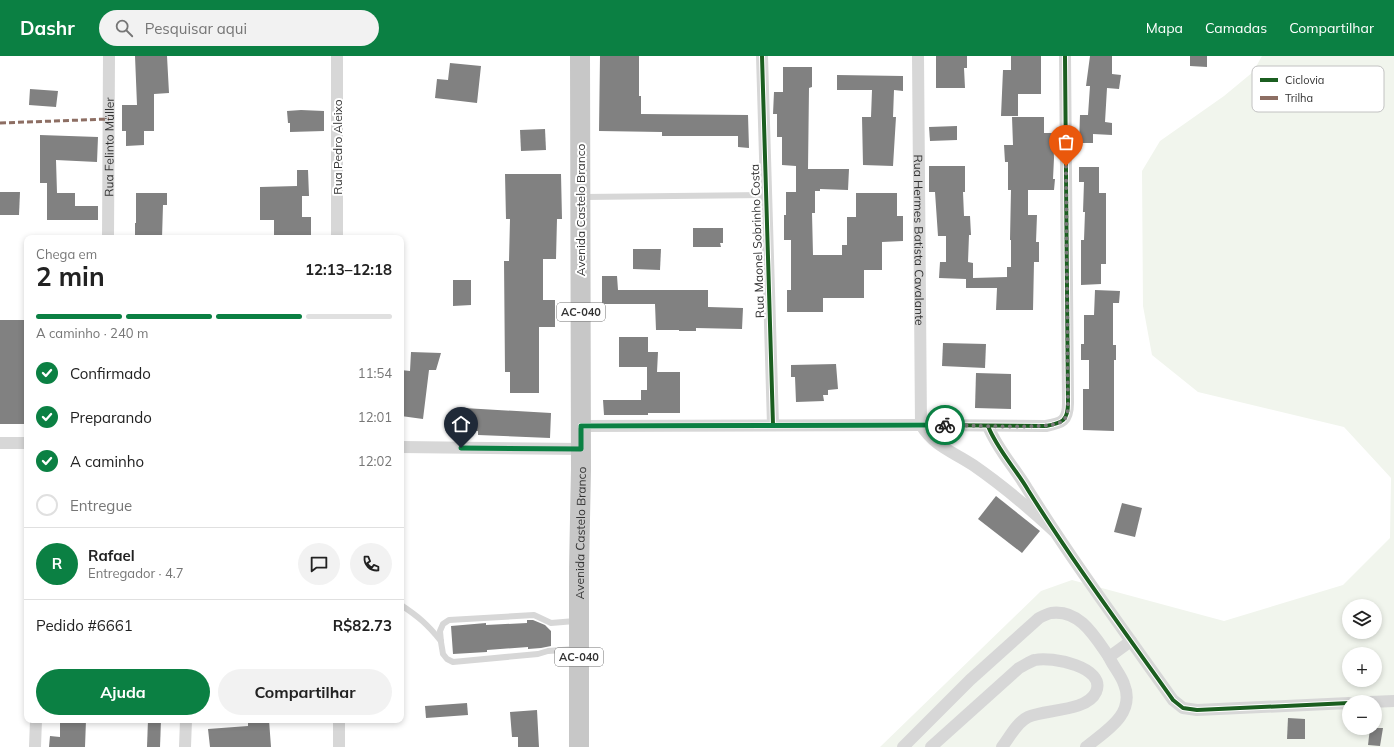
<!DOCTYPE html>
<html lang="pt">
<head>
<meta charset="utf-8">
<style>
  :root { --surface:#fff; --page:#f2f2f2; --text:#222; --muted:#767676; --line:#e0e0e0; --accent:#0b8043 }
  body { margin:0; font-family:Mulish,sans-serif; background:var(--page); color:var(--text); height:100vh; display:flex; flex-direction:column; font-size:15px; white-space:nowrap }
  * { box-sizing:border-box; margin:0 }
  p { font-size:13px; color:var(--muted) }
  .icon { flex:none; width:22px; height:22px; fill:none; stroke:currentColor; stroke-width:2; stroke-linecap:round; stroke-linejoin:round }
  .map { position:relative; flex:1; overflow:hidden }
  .sheet { position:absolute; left:24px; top:179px; width:380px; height:488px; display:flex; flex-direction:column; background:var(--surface); border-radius:8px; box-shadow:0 2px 6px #0003 }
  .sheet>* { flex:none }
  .tools { position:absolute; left:1342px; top:543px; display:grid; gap:8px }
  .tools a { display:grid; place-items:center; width:40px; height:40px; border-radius:50%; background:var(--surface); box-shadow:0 2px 6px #0003; font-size:20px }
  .pin { position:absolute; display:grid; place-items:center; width:34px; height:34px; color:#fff; margin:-41px -17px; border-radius:50% 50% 50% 0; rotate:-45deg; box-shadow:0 0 4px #0007 }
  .pin .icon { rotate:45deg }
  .courier { position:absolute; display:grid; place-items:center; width:40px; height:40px; margin:-20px; border:3px solid #0b8043; border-radius:50%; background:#fff; color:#222; box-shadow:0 1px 5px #0007 }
  .headline em { font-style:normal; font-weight:700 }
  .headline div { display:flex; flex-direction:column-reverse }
  .headline { display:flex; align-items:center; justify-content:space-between; height:68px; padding:0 12px }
  h1 { font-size:26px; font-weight:700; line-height:30px }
  .bar { display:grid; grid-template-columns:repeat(4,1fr); gap:6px 4px; align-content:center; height:48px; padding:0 12px }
  .bar i { height:5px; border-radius:3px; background:var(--line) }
  .bar .current { background:var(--accent) }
  .bar p { grid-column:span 4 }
  .line { display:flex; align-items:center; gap:10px; padding:0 12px; border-top:1px solid var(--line) }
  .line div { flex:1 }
  .round { display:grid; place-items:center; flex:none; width:42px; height:42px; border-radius:21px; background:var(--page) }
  ol { padding:0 12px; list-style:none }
  li { display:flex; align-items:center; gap:12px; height:44px }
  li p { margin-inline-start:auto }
  li .icon { padding:4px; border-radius:50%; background:var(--accent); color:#fff; stroke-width:4 }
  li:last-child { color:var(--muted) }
  li i { width:22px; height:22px; border:2px solid var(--line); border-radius:50% }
  .action { display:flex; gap:8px; margin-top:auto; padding:8px 12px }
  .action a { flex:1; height:46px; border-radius:24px; background:var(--accent); color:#fff; font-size:16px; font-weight:700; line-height:46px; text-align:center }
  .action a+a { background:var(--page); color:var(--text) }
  header { display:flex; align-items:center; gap:24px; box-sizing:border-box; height:56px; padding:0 20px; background:var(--accent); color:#fff }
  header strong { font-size:19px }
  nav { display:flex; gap:22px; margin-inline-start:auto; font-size:14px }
  .search { width:280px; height:36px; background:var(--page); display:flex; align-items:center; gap:10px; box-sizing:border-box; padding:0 14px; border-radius:22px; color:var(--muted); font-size:15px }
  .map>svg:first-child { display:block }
  .green { fill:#f1f5ed; fill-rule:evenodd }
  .building { fill:#818181 }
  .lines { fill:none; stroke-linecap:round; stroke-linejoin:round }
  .service { stroke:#d7d7d7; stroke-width:6 }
  .minor { stroke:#d7d7d7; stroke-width:12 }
  .trunk { stroke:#c7c7c7; stroke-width:20 }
  .quiet { stroke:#8d6e63; stroke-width:3; stroke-dasharray:6 3; stroke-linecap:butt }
  .cycleway-casing { stroke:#fff; stroke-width:6 }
  .cycleway { stroke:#1b5e20; stroke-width:4 }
  .done { stroke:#7a7a7a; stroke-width:4; stroke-dasharray:0 7.2 }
  .route { stroke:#0b8043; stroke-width:5 }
  .labels { text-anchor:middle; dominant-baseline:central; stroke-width:4; stroke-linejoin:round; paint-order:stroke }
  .shield { fill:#fff; stroke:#707070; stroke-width:1 }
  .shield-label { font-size:11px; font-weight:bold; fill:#333 }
  .street-label { font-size:12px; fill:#333; stroke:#fff }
  .key { fill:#fff; stroke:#c2c2c2; stroke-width:1 }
  .key-label { font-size:11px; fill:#333 }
</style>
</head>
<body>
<header>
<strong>Dashr</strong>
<div class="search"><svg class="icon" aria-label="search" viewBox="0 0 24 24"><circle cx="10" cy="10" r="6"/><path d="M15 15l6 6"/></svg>Pesquisar aqui</div>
<nav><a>Mapa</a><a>Camadas</a><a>Compartilhar</a></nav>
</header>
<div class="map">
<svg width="1394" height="691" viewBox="0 0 1394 691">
  <rect width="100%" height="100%" fill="#fff"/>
  <path class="green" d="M1262,0H1394V691H880L1041,535L1072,524L1224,565L1343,529L1390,482L1391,422L1344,371L1198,336L1152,299L1143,250L1142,115L1160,85L1224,40L1253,16ZM1349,550H1375V576H1349ZM1349,598H1375V624H1349ZM1349,646H1375V672H1349Z"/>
  <g class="building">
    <path d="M135,0H167L169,37L154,38V75H144V89L126,90V75H122V49H137Z"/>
    <path d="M600,0H639V40H641V58L748,59L749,92L738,91V80H662V76L599,75Z"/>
    <path d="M936,0H967V12H964L965,32H936Z"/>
    <path d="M1011,0H1041V38H1018V60H1001L1003,14H1011Z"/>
    <path d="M1090,0H1112V18L1121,19L1119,33L1107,32L1105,66L1112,67V79L1093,78V87H1079L1080,59H1088L1090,30H1086Z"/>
    <path d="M1190,0H1207V11L1190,10Z"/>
    <path d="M450,7L481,10L477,47L435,42L437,23L448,24Z"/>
    <path d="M783,11H812V31L809,32L808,113H849L848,134L820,133V135H815V157H812L813,199H842V189H847V161H856V137H897V160H903V185L882,186V214H864V242H823V256H787V234H791V184H784V159H786V136H796V110L782,109V81H777V58H773L774,36H783Z"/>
    <path d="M837,19L903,20V35L894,34L893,61H896L893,110L863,109L862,61H871L872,34H837Z"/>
    <path d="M30,33L58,35L56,51L29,49Z"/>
    <path d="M301,54L324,55V75L290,76V67H288L287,55Z"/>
    <path d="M1012,61H1044V77H1053L1054,102L1053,123H1055L1054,134H1028V159H1037L1036,186H1039V206H1034L1033,254H996L997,232H966V223L939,222L940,206H946V180H938L935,136H929V110H965V136H963L964,160H970L971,179H969L968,206L973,207V222L1007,221V211H1011V184H1010L1011,134H1008V106H1005L1004,89H1013Z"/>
    <path d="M957,70V84L930,85L929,71Z"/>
    <path d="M545,73L546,94L521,95L520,74Z"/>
    <path d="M40,79L98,81L97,106L56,104L57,137H75V150H98V164H47V127H40Z"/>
    <path d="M1079,111H1099V137H1106V208H1101V228L1081,229V184H1084L1085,156H1083L1084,126H1079Z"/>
    <path d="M297,114H308L309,140H302V161H311V182H274V164H260V131L297,130Z"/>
    <path d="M505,118H561L562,163H557L556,203H543V244H555V271H539V337H510V316H505L504,205H509L510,163H506Z"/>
    <path d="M0,136H20L19,159H0Z"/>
    <path d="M136,137H167V149H163L162,182H135V167H136Z"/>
    <path d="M693,172H723V187H720L721,191H693Z"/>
    <path d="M633,193H661L660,214L633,213Z"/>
    <path d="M602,220H617L618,234H708V251L743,252L742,273L696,272V275H679V274H656L655,248H602Z"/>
    <path d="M453,224H471V249L453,250Z"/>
    <path d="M1095,234L1120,235L1119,247H1113V289H1116V304H1114V375L1083,374V333H1089V304H1081V288H1084V259H1094Z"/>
    <rect x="0" y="264" width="27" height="104"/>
    <path d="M619,281H648V296H658L657,316H680V357H648V359H604L603,344H641V334H647V311H619Z"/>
    <path d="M943,287L986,288L985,312L942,310Z"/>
    <path d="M411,296L441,297L436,314H429L423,363L401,360V314L410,315Z"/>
    <path d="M836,308L838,333L828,334V339H823L824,345L796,346L795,321H791V309Z"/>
    <path d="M976,317L1011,318V353L975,352Z"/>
    <path d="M464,352L551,357L550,382L478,379V375L463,374Z"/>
    <path d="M996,440L1040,475L1022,497L978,463Z"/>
    <path d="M1122,447L1142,452L1135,481L1114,476Z"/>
    <path d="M527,564H533L545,569L551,575V590L541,592L528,593V591L487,594V596L453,598L451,570L486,567V569L527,567Z"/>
    <path d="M467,647L468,659L426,662L425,650Z"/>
    <path d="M537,654L539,691H518V681H512L510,656Z"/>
    <path d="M1288,662L1305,663V683H1287Z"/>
    <path d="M60,664H86L85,691H49L50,680L60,681Z"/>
    <path d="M148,664H161L160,691H147Z"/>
    <path d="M248,664H269L271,691H210L208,673L248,670Z"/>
    <path d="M1370,672H1383L1380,690L1368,689Z"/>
  </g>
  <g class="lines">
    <g class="service">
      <path d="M584,141L766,139"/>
      <path d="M401,549C419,561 427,568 441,585"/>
      <path d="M575,565L551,567L534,559L449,564L443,568L440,575L441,586L443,598L447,603L453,606L538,598L548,595L575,593"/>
    </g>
    <g class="minor">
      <path d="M337,0V182"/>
      <path d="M762,0L773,369"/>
      <path id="s1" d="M918,0L921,369C935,391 952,395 973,409C1002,429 1028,451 1054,475"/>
      <path id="s2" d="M108,182L109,0"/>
      <path d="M581,370L921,369L1046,370C1062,367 1068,365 1068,347L1065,0"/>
      <path d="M988,370C997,393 1015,412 1028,434C1073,506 1124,575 1173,644L1183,652L1197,654L1349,647"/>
      <path d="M0,387H27"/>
      <path d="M401,391L581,393"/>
      <path d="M1370,646L1394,645"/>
      <path d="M339,664V691"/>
      <path d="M35,691L36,664"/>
      <path d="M185,691L186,664"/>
      <path d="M903,691L970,624L1039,562C1043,560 1047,558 1051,557C1080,553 1095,581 1109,601"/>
      <path d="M931,691L1019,612C1024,610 1030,605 1035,604C1051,600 1107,611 1096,636C1087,656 1045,653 1028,661C1017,666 1009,682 1002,691"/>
      <path d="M1086,691C1106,675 1136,658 1124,628C1121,619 1113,610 1109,601L1131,585"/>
    </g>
    <path class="trunk" id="s3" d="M579,691V512L581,414L580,0"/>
    <path class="quiet" d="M0,67L109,63"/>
    <g class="cycleway-casing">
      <g id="cycleway">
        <path d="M762,0L773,369"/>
        <path d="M581,370L921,369L1046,370C1062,367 1068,365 1068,347L1065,0"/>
        <path d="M988,370C997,393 1015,412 1028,434C1073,506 1124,575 1173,644L1183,652L1197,654L1349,647"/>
      </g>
    </g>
    <use href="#cycleway" class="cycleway"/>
  </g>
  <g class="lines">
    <path class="done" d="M945,369C965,369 1049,374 1061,366C1068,362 1068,354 1068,347L1066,110"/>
    <path class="route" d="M461,392L581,393V370L945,369"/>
  </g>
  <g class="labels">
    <g class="shield">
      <rect x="557" y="247" width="48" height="18" rx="3"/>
      <rect x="555" y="592" width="48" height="18" rx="3"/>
    </g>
    <g class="shield-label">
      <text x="581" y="256">AC-040</text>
      <text x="579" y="601">AC-040</text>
    </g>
    <g class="street-label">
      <text stroke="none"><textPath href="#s2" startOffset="91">Rua Felinto Müller</textPath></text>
      <text transform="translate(337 91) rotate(-90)">Rua Pedro Aleixo</text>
      <text transform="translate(580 154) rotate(-90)">Avenida Castelo Branco</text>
      <text stroke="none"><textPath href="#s1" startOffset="184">Rua Hermes Batista Cavalante</textPath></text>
      <text transform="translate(757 185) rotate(-92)">Rua Maonel Sobrinho Costa</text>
      <text stroke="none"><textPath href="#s3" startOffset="214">Avenida Castelo Branco</textPath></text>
    </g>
  </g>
  <rect x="1252" y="10" width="132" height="46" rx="6" class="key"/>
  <rect x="1260" y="22" width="18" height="4" fill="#1b5e20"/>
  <rect x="1260" y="40" width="18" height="4" fill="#8d6e63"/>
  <g class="key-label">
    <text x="1285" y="28">Ciclovia</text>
    <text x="1285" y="46">Trilha</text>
  </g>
</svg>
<div class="tools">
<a><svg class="icon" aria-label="layers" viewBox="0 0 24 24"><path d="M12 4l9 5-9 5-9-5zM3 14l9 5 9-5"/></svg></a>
<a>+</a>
<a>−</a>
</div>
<div class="pin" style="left:1066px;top:110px;background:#ea580c"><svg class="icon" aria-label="bag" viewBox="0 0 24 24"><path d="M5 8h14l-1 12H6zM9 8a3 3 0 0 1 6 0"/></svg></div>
<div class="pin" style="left:461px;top:392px;background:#1f2937"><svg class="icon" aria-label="home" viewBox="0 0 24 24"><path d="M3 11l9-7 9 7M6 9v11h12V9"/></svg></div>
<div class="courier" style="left:945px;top:369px"><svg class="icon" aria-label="bike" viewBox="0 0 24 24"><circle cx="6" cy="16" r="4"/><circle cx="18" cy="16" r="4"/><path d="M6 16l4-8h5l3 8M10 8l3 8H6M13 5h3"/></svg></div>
<section class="sheet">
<div class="headline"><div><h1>2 min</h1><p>Chega em</p></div><em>12:13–12:18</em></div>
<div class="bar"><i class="current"></i><i class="current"></i><i class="current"></i><i></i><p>A caminho · 240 m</p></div>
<ol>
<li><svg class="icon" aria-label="check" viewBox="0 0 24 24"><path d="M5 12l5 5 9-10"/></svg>Confirmado<p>11:54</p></li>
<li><svg class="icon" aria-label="check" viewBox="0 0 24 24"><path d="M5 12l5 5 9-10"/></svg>Preparando<p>12:01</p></li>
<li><svg class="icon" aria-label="check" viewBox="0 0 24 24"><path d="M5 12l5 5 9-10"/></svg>A caminho<p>12:02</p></li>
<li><i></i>Entregue</li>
</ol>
<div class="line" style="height:72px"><b class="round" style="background:var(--accent);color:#fff">R</b><div><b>Rafael</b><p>Entregador · 4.7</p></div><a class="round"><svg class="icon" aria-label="chat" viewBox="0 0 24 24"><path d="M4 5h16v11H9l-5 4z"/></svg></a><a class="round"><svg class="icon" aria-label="phone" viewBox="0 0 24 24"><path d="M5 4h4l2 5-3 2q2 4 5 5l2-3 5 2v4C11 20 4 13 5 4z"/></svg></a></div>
<div class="line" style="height:52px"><div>Pedido #6661</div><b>R$82.73</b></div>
<div class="action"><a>Ajuda</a><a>Compartilhar</a></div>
</section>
</div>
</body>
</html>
